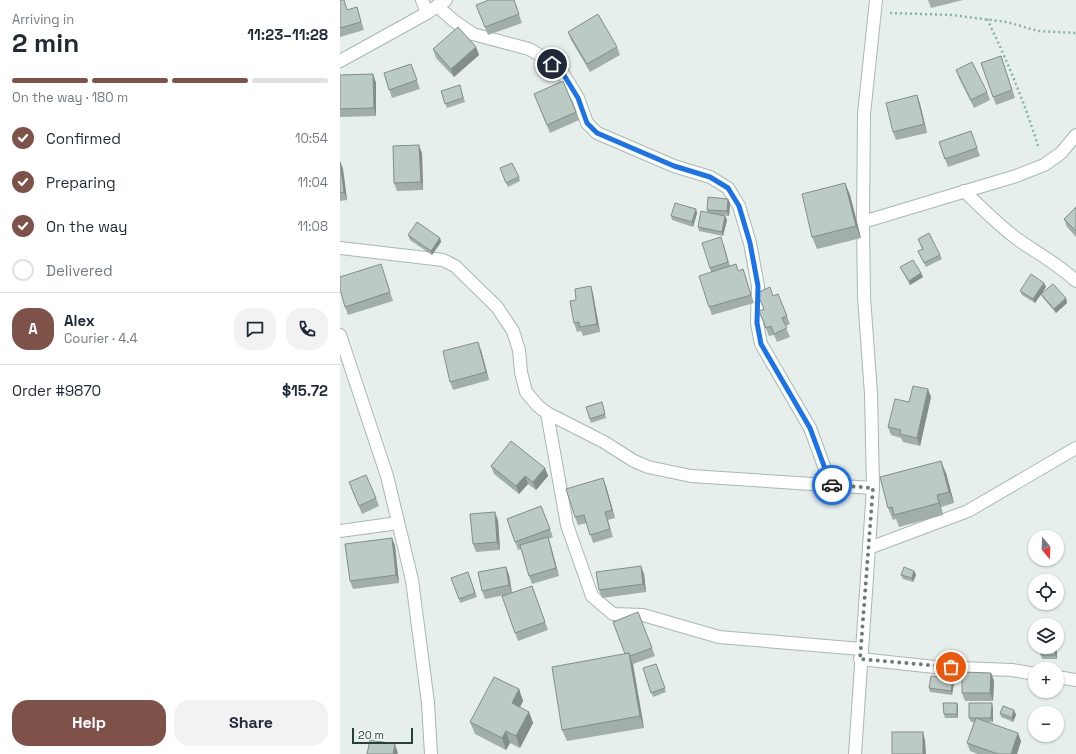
<!DOCTYPE html>
<html lang="en">
<head>
<meta charset="utf-8">
<style>
  :root { --surface:#fff; --page:#f2f2f3; --text:#1f2937; --muted:#747a83; --line:#e0e1e3; --accent:#7f5249 }
  body { margin:0; font-family:"Space Grotesk",sans-serif; background:var(--page); color:var(--text); height:100vh; display:flex; flex-direction:column; font-size:15px; white-space:nowrap }
  * { box-sizing:border-box; margin:0 }
  p { font-size:13px; color:var(--muted) }
  .icon { flex:none; width:22px; height:22px; fill:none; stroke:currentColor; stroke-width:2; stroke-linecap:round; stroke-linejoin:round }
  .map { position:relative; flex:1; overflow:hidden }
  .side { display:flex; flex-direction:column; background:var(--surface); width:340px }
  .side>* { flex:none }
  .needle { width:26px; rotate:161deg }
  .tools { position:absolute; left:688px; top:530px; display:grid; gap:8px }
  .tools a { display:grid; place-items:center; width:36px; height:36px; border-radius:50%; background:var(--surface); box-shadow:0 1px 3px #0004; font-size:20px }
  .scale { position:absolute; left:12px; bottom:10px; width:61px; box-sizing:border-box; padding-left:4px; border:2px solid #24423a; border-top:0; font-size:11px; line-height:14px; white-space:nowrap; color:#24423a; -webkit-text-stroke:3px #f7fbf9; paint-order:stroke }
  .pin { position:absolute; display:grid; place-items:center; width:34px; height:34px; color:#fff; margin:-17px; border:2px solid #fff; border-radius:50%; box-shadow:0 1px 4px #0007 }
  .courier { position:absolute; display:grid; place-items:center; width:40px; height:40px; margin:-20px; border:3px solid #1a73e8; border-radius:50%; background:#fff; color:#222; box-shadow:0 1px 5px #0007 }
  .head em { font-style:normal; font-weight:700 }
  .head div { display:flex; flex-direction:column-reverse }
  .head { display:flex; align-items:center; justify-content:space-between; height:68px; padding:0 12px }
  h1 { font-size:26px; font-weight:700; line-height:30px }
  .bar { display:grid; grid-template-columns:repeat(4,1fr); gap:6px 4px; align-content:center; height:48px; padding:0 12px }
  .bar i { height:5px; border-radius:3px; background:var(--line) }
  .bar .on { background:var(--accent) }
  .bar p { grid-column:span 4 }
  .line { display:flex; align-items:center; gap:10px; padding:0 12px; border-top:1px solid var(--line) }
  .line div { flex:1 }
  .round { display:grid; place-items:center; flex:none; width:42px; height:42px; border-radius:16px; background:var(--page) }
  ol { padding:0 12px; list-style:none }
  li { display:flex; align-items:center; gap:12px; height:44px }
  li p { margin-inline-start:auto }
  li .icon { padding:4px; border-radius:50%; background:var(--accent); color:#fff; stroke-width:4 }
  li:last-child { color:var(--muted) }
  li i { width:22px; height:22px; border:2px solid var(--line); border-radius:50% }
  .primary-button { display:flex; gap:8px; margin-top:auto; padding:8px 12px }
  .primary-button a { flex:1; height:46px; border-radius:16px; background:var(--accent); color:#fff; font-size:16px; font-weight:700; line-height:46px; text-align:center }
  .primary-button a+a { background:var(--page); color:var(--text) }
  main { display:flex; flex:1; min-height:0 }
  .map>svg:first-child { display:block }
  .lines { fill:none; stroke-linecap:round; stroke-linejoin:round }
  .minor-casing { stroke:#a8b8b2; stroke-width:14 }
  .path { stroke:#86b3a5; stroke-width:2.5; stroke-dasharray:2 3; stroke-linecap:butt }
  .minor { stroke:#fff; stroke-width:12 }
  .wall { fill:#a1aea9 }
  .shaded-wall { fill:#838d89 }
  .building { fill:#bbcac4; stroke:#838d89 }
  .done { stroke:#687f78; stroke-width:4; stroke-dasharray:0 7.2 }
  .route { stroke:#1a73e8; stroke-width:5 }
</style>
</head>
<body>
<main>
<section class="side">
<div class="head"><div><h1>2 min</h1><p>Arriving in</p></div><em>11:23–11:28</em></div>
<div class="bar"><i class="on"></i><i class="on"></i><i class="on"></i><i></i><p>On the way · 180 m</p></div>
<ol>
<li><svg class="icon" aria-label="check" viewBox="0 0 24 24"><path d="M5 12l5 5 9-10"/></svg>Confirmed<p>10:54</p></li>
<li><svg class="icon" aria-label="check" viewBox="0 0 24 24"><path d="M5 12l5 5 9-10"/></svg>Preparing<p>11:04</p></li>
<li><svg class="icon" aria-label="check" viewBox="0 0 24 24"><path d="M5 12l5 5 9-10"/></svg>On the way<p>11:08</p></li>
<li><i></i>Delivered</li>
</ol>
<div class="line" style="height:72px"><b class="round" style="background:var(--accent);color:#fff">A</b><div><b>Alex</b><p>Courier · 4.4</p></div><a class="round"><svg class="icon" aria-label="chat" viewBox="0 0 24 24"><path d="M4 5h16v11H9l-5 4z"/></svg></a><a class="round"><svg class="icon" aria-label="phone" viewBox="0 0 24 24"><path d="M5 4h4l2 5-3 2q2 4 5 5l2-3 5 2v4C11 20 4 13 5 4z"/></svg></a></div>
<div class="line" style="height:52px"><div>Order #9870</div><b>$15.72</b></div>
<div class="primary-button"><a>Help</a><a>Share</a></div>
</section>
<div class="map">
<svg width="736" height="754" viewBox="0 0 736 754">
  <rect width="100%" height="100%" fill="#e6efeb"/>
  <g class="lines">
    <g class="minor-casing">
      <g id="minor">
        <path d="M82,0L87,13"/>
        <path d="M97,6L114,21L133,34L189,49L203,57L222,72L238,98L247,123L257,133L334,166L370,177L388,188L399,206L410,243L418,286L417,323L421,344L470,428L491,485"/>
        <path d="M0,61L87,13L106,0"/>
        <path d="M624,191C642,208 659,226 680,241C699,254 719,265 736,281"/>
        <path d="M523,222L676,176L704,165L721,153L736,135"/>
        <path d="M0,248L103,260L115,266L157,307L173,331L179,350L181,372L186,392L198,406L207,413L264,442L294,461L308,467L351,476L533,488"/>
        <path d="M0,335L47,476L72,580L88,703L91,754"/>
        <path d="M207,413L227,525L252,596L273,614L303,615L379,637L521,649"/>
        <path d="M0,531L58,523"/>
        <path d="M529,548L628,511L736,448"/>
        <path d="M520,659L595,667L672,670L695,674"/>
        <path d="M717,677L736,680"/>
        <path d="M515,754L533,488L531,394L524,297L523,222L524,114L536,0"/>
      </g>
    </g>
    <g class="path">
      <path d="M550,13L612,15L667,22L698,31L736,33"/>
      <path d="M647,19C668,62 685,104 699,149"/>
    </g>
    <use href="#minor" class="minor"/>
  </g>
  <g class="wall">
    <path d="M0,0L8,10L17,7L24,30L0,37Z"/>
    <path d="M174,0L182,23L148,35L136,5Z"/>
    <path d="M588,0H623L591,8Z"/>
    <path d="M228,32L277,47L280,55L250,72L231,40Z"/>
    <path d="M136,47L139,55L114,77L96,58L93,49Z"/>
    <path d="M661,56L675,98L656,105L641,63Z"/>
    <path d="M71,64L80,89L52,98L44,73Z"/>
    <path d="M616,70L647,92L650,100L634,108L619,78Z"/>
    <path d="M33,74L36,83V116L0,117V75Z"/>
    <path d="M121,89L125,102L107,108L101,91Z"/>
    <path d="M194,94L236,112L239,120L210,133Z"/>
    <path d="M577,95L580,104L587,133L556,140L553,132Z"/>
    <path d="M631,131L640,156L608,167L599,142Z"/>
    <path d="M82,153L83,190L57,191L54,183Z"/>
    <path d="M0,161L3,169L7,200L0,201Z"/>
    <path d="M160,168L179,177L180,181L168,187Z"/>
    <path d="M505,183L510,195L521,238L477,249L472,237Z"/>
    <path d="M388,199L390,203L389,216L379,215L385,216L387,220L383,236L359,231L358,227L368,213L367,210Z"/>
    <path d="M736,207V237L727,227L724,219Z"/>
    <path d="M356,209L357,213L353,227L332,220L331,216Z"/>
    <path d="M68,235L100,238L101,242L92,255L70,240Z"/>
    <path d="M578,239L600,255L602,259L586,267L578,251L582,249Z"/>
    <path d="M384,245L390,266L398,271L403,269L414,303L372,315L369,307L371,272L370,268Z"/>
    <path d="M41,264L53,301L8,315L5,307Z"/>
    <path d="M560,267L581,273L583,277L570,285L562,271Z"/>
    <path d="M704,283L706,287L695,303L682,295L680,291Z"/>
    <path d="M251,286L253,294L260,332L243,336L241,331L237,332L234,323L236,300Z"/>
    <path d="M417,293L433,296L438,294L450,324L445,326L450,337L437,342L434,335L429,336L419,311L424,309Z"/>
    <path d="M701,294L726,298L727,303L716,313L703,298Z"/>
    <path d="M141,350L149,380L113,390L110,382Z"/>
    <path d="M591,397L580,446L563,442L561,438L551,435L548,427Z"/>
    <path d="M262,402L266,418L251,423L246,407Z"/>
    <path d="M151,466L205,468L208,476L196,490L188,484L179,494L154,474Z"/>
    <path d="M606,473L614,503L601,507L603,515L559,527L556,519L553,520L548,508Z"/>
    <path d="M9,482L36,498L39,506L22,514Z"/>
    <path d="M266,486L275,518L268,520L273,537L253,543L247,523L238,525L235,517Z"/>
    <path d="M201,506L213,537L208,539L219,576L192,584L189,576L182,549L178,550L167,519Z"/>
    <path d="M158,520L160,550L136,552L133,544Z"/>
    <path d="M52,538L55,546L59,583L13,589L10,581Z"/>
    <path d="M166,567L169,575L172,593L192,586L208,630L178,641L162,596L165,595L145,599L142,591Z"/>
    <path d="M574,571L576,575L573,582L563,579L561,575Z"/>
    <path d="M128,572L137,597L120,603L119,599Z"/>
    <path d="M304,574L306,592L262,598L259,590Z"/>
    <path d="M298,612L315,656L293,664L304,728L227,741L222,730L285,654Z"/>
    <path d="M717,643V659H702L701,655L717,647Z"/>
    <path d="M316,664L326,692L313,697L303,668Z"/>
    <path d="M651,673L654,681L653,701H625L622,693Z"/>
    <path d="M613,679L614,683L612,695L590,692L589,688Z"/>
    <path d="M179,689L183,701L180,707L189,712L193,723L180,748L170,743L166,750L135,734L130,722Z"/>
    <path d="M617,703L618,707V718H605L604,714Z"/>
    <path d="M653,708V722H646L681,741L677,754H638L630,751L627,743L634,722H631L629,718Z"/>
    <path d="M674,710L676,715L673,722L661,717L660,713Z"/>
  </g>
  <g class="shaded-wall">
    <path d="M136,47L139,55L114,77L111,69Z"/>
    <path d="M33,74L36,83V116L34,108Z"/>
    <path d="M577,95L580,104L587,133L584,124Z"/>
    <path d="M79,145L82,153L83,190L81,182Z"/>
    <path d="M0,161L3,169L7,200L4,192Z"/>
    <path d="M505,183L510,195L521,238L516,226Z"/>
    <path d="M388,199L390,203L389,216L387,211Z"/>
    <path d="M356,209L357,213L353,227L352,222Z"/>
    <path d="M385,216L387,220L383,236L382,232Z"/>
    <path d="M100,238L101,242L92,255L91,251Z"/>
    <path d="M581,273L583,277L570,285L569,281Z"/>
    <path d="M704,283L706,287L695,303L693,299Z"/>
    <path d="M251,286L253,294L260,332L257,324Z"/>
    <path d="M726,298L727,303L716,313L714,309Z"/>
    <path d="M138,342L141,350L149,380L146,372Z"/>
    <path d="M588,389L591,397L580,446L577,438Z"/>
    <path d="M601,461L606,473L614,503L609,492Z"/>
    <path d="M205,468L208,476L196,490L193,482Z"/>
    <path d="M185,476L188,484L179,494L176,486Z"/>
    <path d="M263,478L266,486L275,518L272,510Z"/>
    <path d="M597,495L601,507L603,515L599,503Z"/>
    <path d="M155,512L158,520L160,550L157,542Z"/>
    <path d="M208,537L211,546L219,576L216,568Z"/>
    <path d="M52,538L55,546L59,583L56,575Z"/>
    <path d="M301,566L304,574L306,592L303,584Z"/>
    <path d="M166,567L169,575L172,593L169,585Z"/>
    <path d="M574,571L576,575L573,582L572,578Z"/>
    <path d="M717,643V659L715,655V647H717Z"/>
    <path d="M289,653L293,665L304,728L300,716Z"/>
    <path d="M651,673L654,681L653,701L650,693Z"/>
    <path d="M613,679L614,683L612,695L611,691Z"/>
    <path d="M179,689L183,701L176,715L172,703Z"/>
    <path d="M617,703L618,707V718L617,714Z"/>
    <path d="M652,703L653,708V722L651,718Z"/>
    <path d="M674,710L676,715L673,722L672,718Z"/>
    <path d="M189,712L193,723L180,748L176,736Z"/>
    <path d="M166,731L170,743L166,750L162,738Z"/>
    <path d="M583,732L585,740L586,754H583Z"/>
    <path d="M678,733L681,741L677,754H671Z"/>
    <path d="M55,744L58,753L57,754H53Z"/>
  </g>
  <g class="building">
    <path d="M0,0H4L7,10L17,7L21,22L0,28Z"/>
    <path d="M149,0H174L179,14L145,27L136,5Z"/>
    <path d="M258,14L277,47L247,64L228,32Z"/>
    <path d="M118,27L136,47L111,69L93,49Z"/>
    <path d="M661,56L672,90L653,97L641,63Z"/>
    <path d="M632,62L647,92L631,100L616,70Z"/>
    <path d="M71,64L77,80L49,90L44,73Z"/>
    <path d="M33,74L34,108L0,109V75Z"/>
    <path d="M223,81L236,112L207,125L194,94Z"/>
    <path d="M120,85L123,98L105,104L101,91Z"/>
    <path d="M577,95L584,124L553,132L546,103Z"/>
    <path d="M631,131L637,148L605,159L599,142Z"/>
    <path d="M79,145L81,182L54,183L53,146Z"/>
    <path d="M0,162L4,192L0,193Z"/>
    <path d="M172,163L179,177L166,183L160,168Z"/>
    <path d="M505,183L516,226L472,237L462,194Z"/>
    <path d="M368,197L388,199L387,211L367,210Z"/>
    <path d="M335,203L356,209L352,222L331,216Z"/>
    <path d="M736,207V231L724,219Z"/>
    <path d="M361,211L385,216L382,232L358,227Z"/>
    <path d="M77,222L100,238L91,251L68,235Z"/>
    <path d="M589,233L600,255L584,263L578,251L583,249L578,239Z"/>
    <path d="M381,237L388,262L370,268L362,243Z"/>
    <path d="M573,260L581,273L569,281L560,267Z"/>
    <path d="M41,264L50,292L5,307L0,289V277Z"/>
    <path d="M396,264L398,271L403,269L411,295L369,307L359,276Z"/>
    <path d="M691,274L704,283L693,299L680,291Z"/>
    <path d="M713,284L726,298L714,309L701,294Z"/>
    <path d="M251,286L257,324L240,327L239,322L234,323L230,301L236,300L235,289Z"/>
    <path d="M430,287L433,296L438,294L447,316L442,318L447,328L434,334L431,326L426,328L419,311L424,309L417,293Z"/>
    <path d="M138,342L146,372L110,382L103,351Z"/>
    <path d="M573,386L588,389L577,438L560,434L561,430L548,427L555,399L569,402Z"/>
    <path d="M262,402L265,414L250,419L246,407Z"/>
    <path d="M171,441L205,468L193,482L185,476L176,486L151,466Z"/>
    <path d="M601,461L609,492L597,495L599,503L554,515L552,507L548,508L540,477Z"/>
    <path d="M26,475L36,498L19,506L9,482Z"/>
    <path d="M263,478L272,510L265,512L270,529L250,535L244,515L235,517L226,489Z"/>
    <path d="M201,506L210,529L175,542L167,519Z"/>
    <path d="M155,512L157,542L133,544L130,514Z"/>
    <path d="M208,537L216,568L189,576L180,545Z"/>
    <path d="M52,538L56,575L10,581L5,544Z"/>
    <path d="M301,566L303,584L259,590L256,572Z"/>
    <path d="M166,567L169,585L142,591L138,572Z"/>
    <path d="M564,567L574,571L572,578L561,575Z"/>
    <path d="M128,572L135,593L119,599L111,578Z"/>
    <path d="M192,586L205,622L175,633L162,596Z"/>
    <path d="M298,612L312,648L290,656L289,653L285,654L273,622Z"/>
    <rect x="701" y="647" width="14" height="8"/>
    <path d="M289,653L300,716L222,730L212,667Z"/>
    <path d="M316,664L325,688L311,693L303,668Z"/>
    <path d="M622,672L651,673L650,693H622Z"/>
    <path d="M591,676L613,679L611,691L589,688Z"/>
    <path d="M154,677L179,689L172,703L189,712L176,736L166,731L162,738L130,722Z"/>
    <path d="M603,703H617V714H604Z"/>
    <path d="M629,703H652L651,718H629Z"/>
    <path d="M663,706L674,710L672,718L660,713Z"/>
    <path d="M636,718L678,733L671,754H658L627,743Z"/>
    <rect x="552" y="732" width="31" height="22"/>
    <path d="M30,740L55,744L53,754H27Z"/>
  </g>
  <g class="lines">
    <path class="done" d="M492,485L533,488L520,659L611,667"/>
    <path class="route" d="M212,64L222,72L238,98L247,123L257,133L334,166L370,177L388,188L399,206L410,243L418,286L417,323L421,344L470,428L491,485H492"/>
  </g>
</svg>
<div class="tools">
<a><svg class="needle" viewBox="-14 -14 28 28"><path d="M0-13l5 13h-10z" fill="#e53935"/><path d="M0 13l5-13h-10z" fill="#747a83"/></svg></a>
<a><svg class="icon" aria-label="locate" viewBox="0 0 24 24"><circle cx="12" cy="12" r="6"/><path d="M12 2v4M12 18v4M2 12h4M18 12h4"/></svg></a>
<a><svg class="icon" aria-label="layers" viewBox="0 0 24 24"><path d="M12 4l9 5-9 5-9-5zM3 14l9 5 9-5"/></svg></a>
<a>+</a>
<a>−</a>
</div>
<div class="scale">20 m</div>
<div class="pin" style="left:611px;top:667px;background:#ea580c"><svg class="icon" aria-label="bag" viewBox="0 0 24 24"><path d="M5 8h14l-1 12H6zM9 8a3 3 0 0 1 6 0"/></svg></div>
<div class="pin" style="left:212px;top:64px;background:#1f2937"><svg class="icon" aria-label="home" viewBox="0 0 24 24"><path d="M3 11l9-7 9 7M6 9v11h12V9"/></svg></div>
<div class="courier" style="left:492px;top:485px"><svg class="icon" aria-label="car" viewBox="0 0 24 24"><path d="M5 17H2v-5l4-1 3-4h7l3 4 3 1v5h-3M9 17h6M6 11h13"/><circle cx="7" cy="17" r="2"/><circle cx="17" cy="17" r="2"/></svg></div>
</div>
</main>
</body>
</html>
